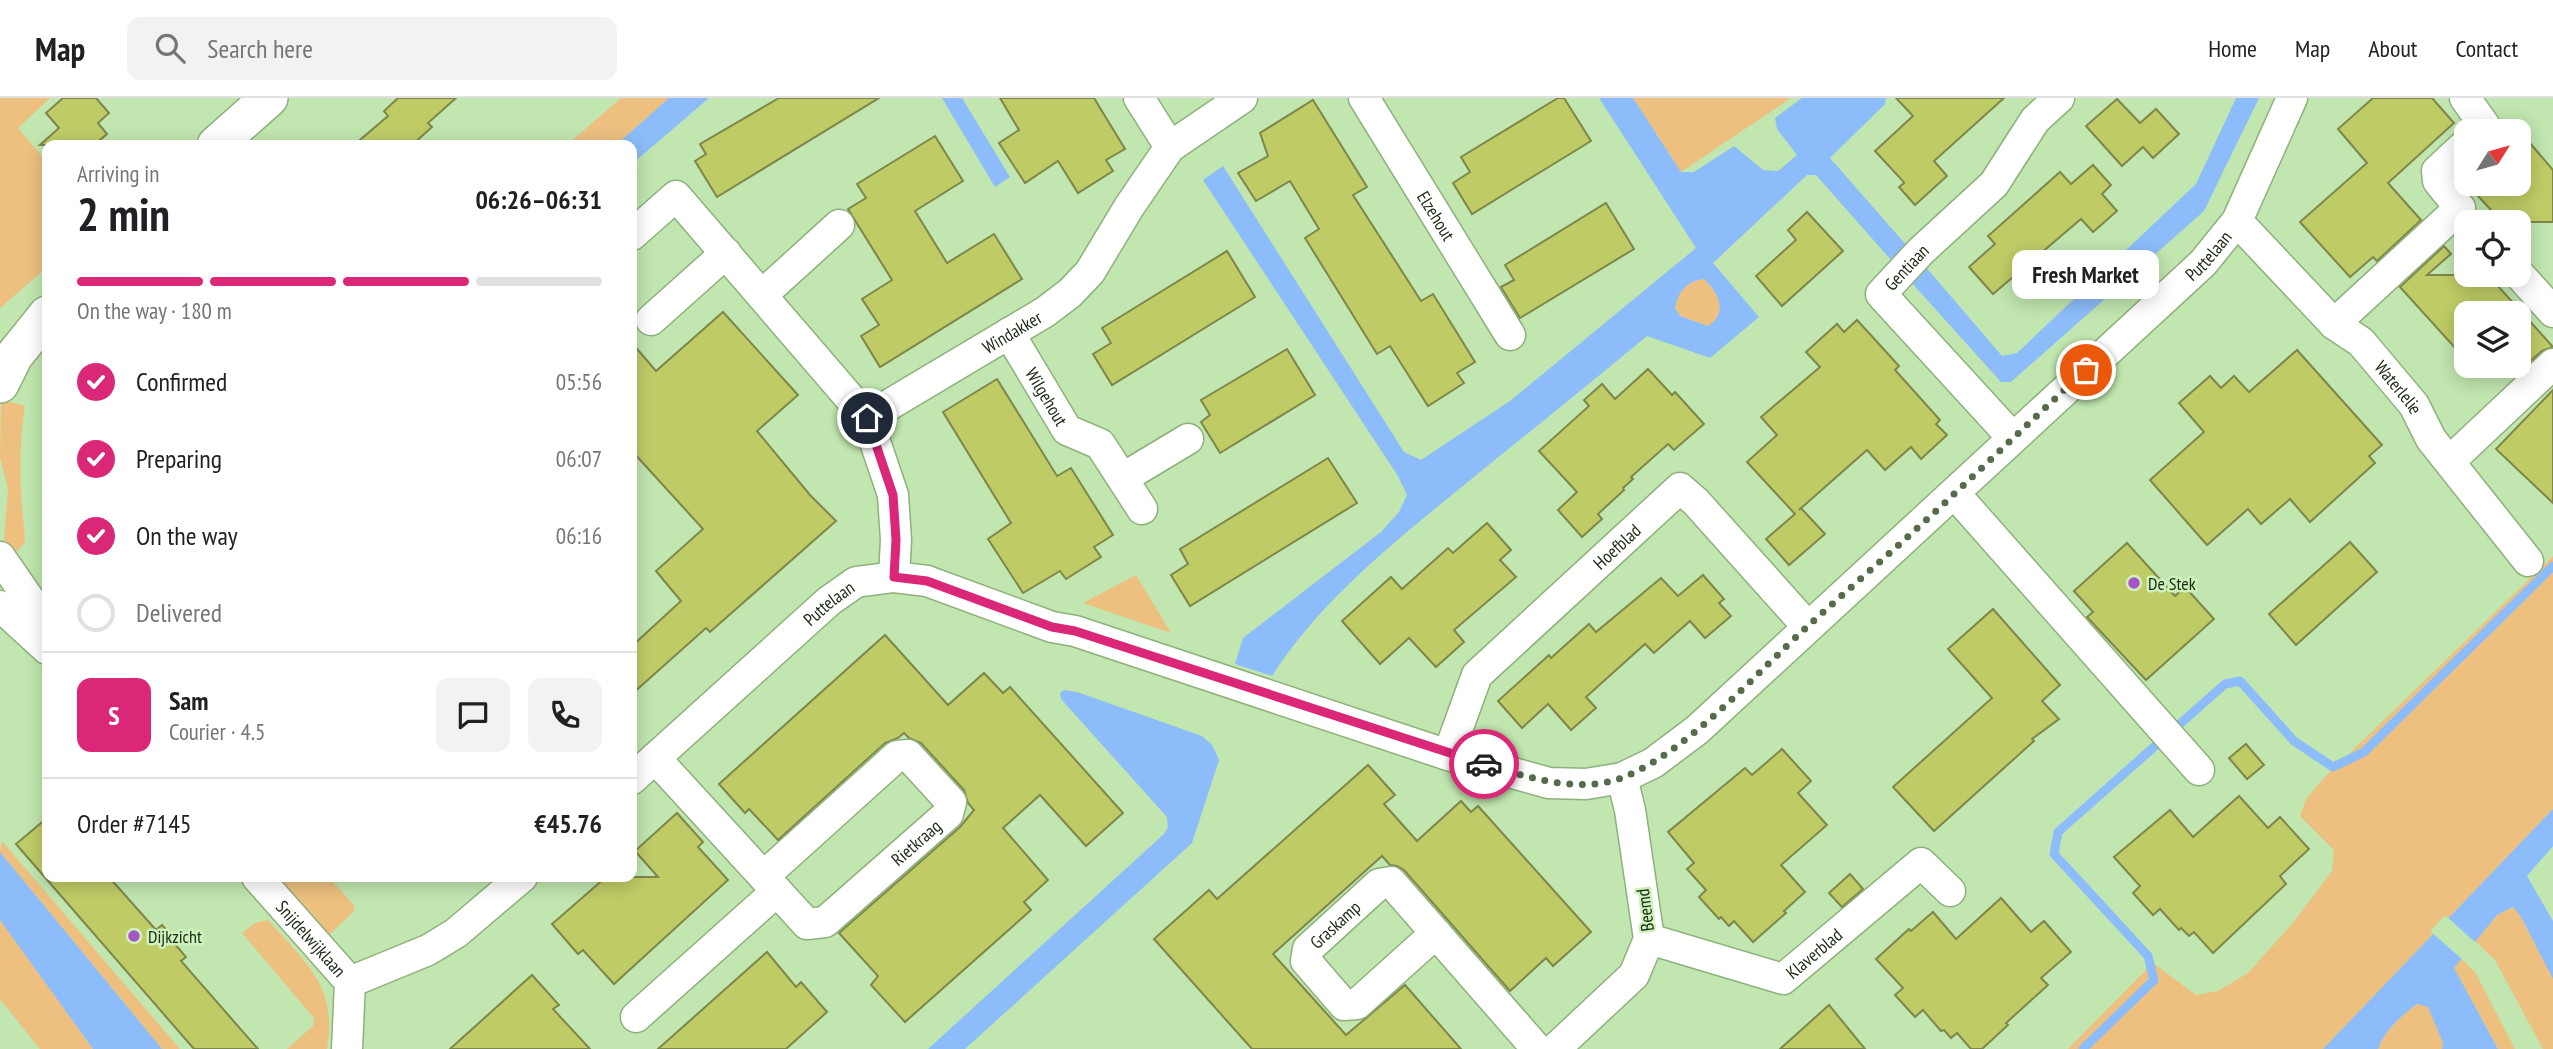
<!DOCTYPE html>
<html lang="en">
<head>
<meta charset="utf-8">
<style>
  :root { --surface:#fff; --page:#f2f2f2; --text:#202124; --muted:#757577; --line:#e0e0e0; --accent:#db2777 }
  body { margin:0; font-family:"PT Sans Narrow",sans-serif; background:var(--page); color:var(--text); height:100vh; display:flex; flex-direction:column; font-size:26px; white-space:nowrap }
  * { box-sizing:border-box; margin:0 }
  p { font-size:23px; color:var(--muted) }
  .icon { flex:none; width:38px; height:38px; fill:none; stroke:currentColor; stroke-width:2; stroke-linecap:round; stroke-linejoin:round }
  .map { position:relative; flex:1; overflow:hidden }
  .sheet { position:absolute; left:42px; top:42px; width:595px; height:742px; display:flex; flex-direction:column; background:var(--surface); border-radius:14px; box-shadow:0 4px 18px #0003 }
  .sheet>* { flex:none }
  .needle { width:46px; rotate:53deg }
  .controls { position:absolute; left:2454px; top:21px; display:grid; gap:14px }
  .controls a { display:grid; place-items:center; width:77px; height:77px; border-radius:14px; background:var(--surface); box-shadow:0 4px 18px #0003; font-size:35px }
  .pin { position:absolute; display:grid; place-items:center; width:60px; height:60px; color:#fff; margin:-30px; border:4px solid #fff; border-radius:50%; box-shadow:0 2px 7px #0007 }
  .courier { position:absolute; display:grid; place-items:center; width:70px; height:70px; margin:-35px; border:5px solid #db2777; border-radius:50%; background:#fff; color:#222; box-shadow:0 2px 9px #0007 }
  .bubble { position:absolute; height:49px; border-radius:14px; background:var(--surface); box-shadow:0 4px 18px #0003; font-size:23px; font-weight:800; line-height:49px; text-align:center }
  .headline em { font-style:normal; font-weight:800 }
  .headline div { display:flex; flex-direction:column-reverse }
  .headline { display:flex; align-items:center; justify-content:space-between; height:119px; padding:0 35px }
  h1 { font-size:46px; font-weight:800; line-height:52px }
  .bar { display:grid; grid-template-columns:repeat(4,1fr); gap:10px 7px; align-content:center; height:84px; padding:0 35px }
  .bar i { height:9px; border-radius:5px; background:var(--line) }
  .bar .selected { background:var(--accent) }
  .bar p { grid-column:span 4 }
  .line { display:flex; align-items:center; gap:18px; padding:0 35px; border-top:2px solid var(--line) }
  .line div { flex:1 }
  .round { display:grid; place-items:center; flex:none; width:74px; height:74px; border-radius:14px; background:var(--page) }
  ol { padding:0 35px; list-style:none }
  li { display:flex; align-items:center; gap:21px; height:77px }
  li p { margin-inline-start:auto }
  li .icon { padding:7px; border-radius:50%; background:var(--accent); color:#fff; stroke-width:4 }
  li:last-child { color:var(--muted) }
  li i { width:38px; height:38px; border:4px solid var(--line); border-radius:50% }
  header { display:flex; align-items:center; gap:42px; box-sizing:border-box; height:98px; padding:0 35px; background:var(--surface); border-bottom:2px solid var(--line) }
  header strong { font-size:33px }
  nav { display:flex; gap:38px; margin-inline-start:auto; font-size:24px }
  .search { width:490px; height:63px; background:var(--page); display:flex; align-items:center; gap:18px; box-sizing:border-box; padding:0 24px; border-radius:14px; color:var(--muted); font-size:26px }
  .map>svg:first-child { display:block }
  .green { fill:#edc080 }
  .water { fill:#8cbcfa; fill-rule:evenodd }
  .pier { fill:#c1e6af }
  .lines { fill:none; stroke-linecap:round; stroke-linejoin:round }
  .stream { stroke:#8cbcfa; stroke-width:9 }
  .building { fill:#bfcc66; stroke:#7e864a; stroke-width:2 }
  .minor-casing { stroke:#8eb17c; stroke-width:33 }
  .major-casing { stroke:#8eb17c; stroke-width:40 }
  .minor { stroke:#fff; stroke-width:30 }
  .major { stroke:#fff; stroke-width:37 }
  .done { stroke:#556b4a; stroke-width:7; stroke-dasharray:0 12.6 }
  .route { stroke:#db2777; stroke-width:9 }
  .poi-dot { fill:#a555c5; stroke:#cef3bc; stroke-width:2.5 }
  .labels { text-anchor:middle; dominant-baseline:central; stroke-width:5; stroke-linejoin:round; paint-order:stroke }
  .street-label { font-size:18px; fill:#1b2914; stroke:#cef3bc }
  .poi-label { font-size:18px; fill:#1b2914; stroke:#cef3bc; text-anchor:start }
</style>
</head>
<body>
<header>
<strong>Map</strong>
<div class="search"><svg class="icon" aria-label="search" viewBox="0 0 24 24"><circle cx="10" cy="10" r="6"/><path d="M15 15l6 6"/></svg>Search here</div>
<nav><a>Home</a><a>Map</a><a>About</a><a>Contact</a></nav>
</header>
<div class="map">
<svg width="2553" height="951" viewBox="0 0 2553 951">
  <rect width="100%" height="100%" fill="#c1e6af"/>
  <g class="green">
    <path d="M0,0H50L18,30L47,64V169L0,210Z"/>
    <path d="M621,0H669L616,47H567Z"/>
    <path d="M1633,0H1791L1681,74Z"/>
    <path d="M1704,181C1718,194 1729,215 1708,228L1680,218L1675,209C1678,193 1687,183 1704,181Z"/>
    <path d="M1,301L25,308C18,353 20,394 25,439L24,446L14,456L7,451L4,440L8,391L0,360Z"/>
    <path d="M2553,458V711L2323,951H2068L2153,865L2196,897L2218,893L2248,875L2292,826L2332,773L2334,752L2300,718L2306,701L2323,681Z"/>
    <path d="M1136,477L1171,535L1083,505Z"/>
    <path d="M2,743L180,951H162L0,754Z"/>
    <path d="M278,779H328L354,807V813L329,837Z"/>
    <path d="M2509,809L2517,811L2553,881V951H2543L2495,862L2475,843L2500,814Z"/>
    <path d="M0,822L93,951H40L0,901Z"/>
    <path d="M268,822C306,865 338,888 327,951H287L313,928L314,920L242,835L255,825Z"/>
    <path d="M2461,861L2475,874L2515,951H2498L2454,870Z"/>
    <path d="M2417,906L2428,908L2443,945L2442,951H2378C2384,933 2402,917 2417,906Z"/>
  </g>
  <g class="water">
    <path d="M669,0H709L632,66V47H616Z"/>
    <path d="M942,0H962L1010,79L995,89Z"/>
    <path d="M1599,0H1633L1681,74H1694L1734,48L1763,72L1778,73L1797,57L1777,31L1775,20L1802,0H1886L1885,6L1830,60L1907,148L1891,162L1816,77H1807L1713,165L1759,219L1710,260L1647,238C1588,287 1528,335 1469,383C1398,441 1322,500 1272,578L1235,566L1243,540L1381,434L1399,414L1407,397L1398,378L1203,82L1223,68L1404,354L1421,362L1510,303L1696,150ZM1704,181C1718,194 1729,215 1708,228L1680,218L1675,210C1678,193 1687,183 1704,181Z"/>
    <path d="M2236,0H2259L2204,113L2011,284H2001L1911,184L1924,167L2002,258L2017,255L2196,86Z"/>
    <path d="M1064,592L1077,594L1202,638L1212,647L1219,662L1192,745L965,951H928L1164,736L1168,729L1167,719L1061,601L1060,595Z"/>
    <path d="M2553,711V748L2527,778L2553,823V881L2521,819L2513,809L2497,817L2454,870L2498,951H2442L2443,945L2428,909L2417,906C2402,917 2384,933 2378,951H2323Z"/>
    <path d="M0,754L162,951H93L0,822Z"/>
  </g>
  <path class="pier" d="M2445,817L2477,846L2464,863L2430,833Z"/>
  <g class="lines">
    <path class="stream" d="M2083,951L2154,882L2148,858L2054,756L2058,734L2225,586L2240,583L2294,643L2333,669L2364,654L2553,468"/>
  </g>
  <g class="building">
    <path d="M63,0H96L109,15L98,25L107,36L94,47H40L59,30L46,15Z"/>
    <path d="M398,0H456L428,25L432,29L412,47H354L388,18L384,13Z"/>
    <path d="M779,0H879L717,99L695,63L706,56L700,46Z"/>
    <path d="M1000,0H1094L1125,51L1106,62L1113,73L1078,95L1058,63L1025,85L999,45L1019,32Z"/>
    <path d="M1558,0H1564L1591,43L1472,116L1453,85L1470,74L1461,59Z"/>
    <path d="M1896,0H2004L1934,63L1947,78L1915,107L1899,89L1904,85L1902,82L1875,53L1913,18Z"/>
    <path d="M2373,0H2432L2454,25L2388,85L2421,122L2377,163L2373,159L2350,179L2300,124L2367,65L2338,31Z"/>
    <path d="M2117,1L2140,25L2156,11L2179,36L2153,60L2143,49L2122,68L2086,28Z"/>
    <path d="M1313,2L1367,89L1353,97L1421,203L1433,196L1475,264L1457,275L1464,285L1428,308L1390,248L1377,256L1305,140L1319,131L1290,83L1256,103L1238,75L1268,58L1260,35Z"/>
    <path d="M2518,31L2553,72V124H2502L2467,86H2518Z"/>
    <path d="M935,38L963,83L915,113L947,165L994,136L1022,181L880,269L861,238L879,227L862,201L892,182L848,111L866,100L857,86Z"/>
    <path d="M2093,67L2111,87L2102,96L2117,113L2093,134L2081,121L1993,196L1969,169L1995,146L1988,138L2060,74L2071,86Z"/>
    <path d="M1606,105L1634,151L1520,220L1501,189L1514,182L1505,167Z"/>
    <path d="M1807,114L1843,153L1782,208L1756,178L1796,142L1788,132Z"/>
    <path d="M2444,148L2451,156L2427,177H2488L2553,249L2542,253L2526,267L2518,260V215H2466V262L2400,189Z"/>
    <path d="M1227,153L1255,199L1112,287L1093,256L1111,245L1102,230Z"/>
    <path d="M723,214L798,297L757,333L810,397L836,423L710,534L706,530L632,596V548L681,503L656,473L703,431L632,353V245L656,273Z"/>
    <path d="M1857,222L1899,268L1895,272L1940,322L1936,326L1947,337L1921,361L1911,349L1885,372L1867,352L1799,412L1801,410L1825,436L1789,467L1766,441L1795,416L1747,364L1777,337L1761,319L1820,269L1806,254L1837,226L1844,234Z"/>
    <path d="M1287,251L1315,297L1220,355L1201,324L1210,317L1201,302Z"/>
    <path d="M2297,252L2382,347L2369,358L2375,365L2310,424L2290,401L2261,426L2248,411L2207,447L2150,382L2204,334L2179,305L2210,278L2221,290L2234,278L2249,294Z"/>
    <path d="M1648,271L1672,297L1675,294L1704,326L1674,352L1668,346L1631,379L1633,381L1623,390L1624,392L1598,416L1602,421L1582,439L1558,412L1577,394L1539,353L1589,308L1584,302L1602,286L1615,301Z"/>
    <path d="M997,281L1057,378L1071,370L1113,437L1094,449L1101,459L1066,481L1060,473L1023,495L988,441L1011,425L943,314Z"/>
    <path d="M2553,292V405L2496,351Z"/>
    <path d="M1328,360L1357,405L1190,508L1171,477L1188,466L1180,451Z"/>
    <path d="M1487,425L1511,452L1500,462L1516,479L1454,532L1464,544L1436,569L1409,540L1380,566L1342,523L1391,479L1402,491L1448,450L1453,455Z"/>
    <path d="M2350,444L2377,474L2296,547L2269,516Z"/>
    <path d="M2127,445L2175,498L2185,489L2214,521L2146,582L2087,519L2093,514L2074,493Z"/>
    <path d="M1703,477L1724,501L1719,505L1731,518L1705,540L1690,523L1654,555L1645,546L1586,599L1596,610L1571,632L1548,606L1522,630L1498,603L1549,557L1551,560L1589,526L1596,534L1661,480L1678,498Z"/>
    <path d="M1993,511L2060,587L2042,603L2059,621L2032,641L2034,643L1934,733L1893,689L1992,600L1948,551Z"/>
    <path d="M885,537L948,607L984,575L1003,595L1010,589L1123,715L1086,748L1040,697L1003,730L1048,782L1024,804L1031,812L905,924L871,887L878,878L839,835L960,729L974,712L968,705L964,692L921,645L909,640L904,635L898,640L885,645L778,742L749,711L745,715L719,686Z"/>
    <path d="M2246,646L2264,667L2247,681L2229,660Z"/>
    <path d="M1782,651L1811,683L1798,695L1827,727L1781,767L1805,794L1784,813L1786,815L1753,844L1734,823L1729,828L1721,819L1719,821L1699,799L1706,792L1687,771L1694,765L1668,734L1745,670L1752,677Z"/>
    <path d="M1368,667L1395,697L1384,706L1417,743L1461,703L1471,714L1478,708L1591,834L1553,868L1546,860L1510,893L1404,772L1397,768L1390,767L1382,758L1273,856L1346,937L1405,887L1461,951H1252L1154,841L1209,792L1217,801Z"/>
    <path d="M2239,698L2268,730L2280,719L2309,751L2280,778L2286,786L2213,855L2194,834L2189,838L2181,830L2179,832L2160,811L2153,817L2133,795L2140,788L2114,759L2170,712L2193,739Z"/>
    <path d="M677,715L703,744L698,749L728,782L614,886L583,852L578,856L552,826L606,779H658L635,753Z"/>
    <path d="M47,720V779H109L156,832L162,827L176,843L174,845L186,859L181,863L258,951H194L16,746Z"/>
    <path d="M1850,776L1863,791L1842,809L1829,795Z"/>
    <path d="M2001,800L2031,834L2044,823L2071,854L2041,880L2048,887L2006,925L2008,927L1982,951H1971L1957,935L1951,940L1944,932L1941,933L1923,912L1915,919L1895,897L1903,890L1876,861L1909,831L1911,833L1933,814L1956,841Z"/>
    <path d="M767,854L796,889L801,884L827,914L786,951H658Z"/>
    <path d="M532,877L559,907L553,911L590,951H450Z"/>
    <path d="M1829,907L1865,951H1780Z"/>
  </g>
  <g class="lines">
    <g class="minor-casing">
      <g id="minor">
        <path d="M1139,0L1170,49"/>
        <path id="s1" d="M1364,0L1510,237"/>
        <path d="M2465,0L2485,28L2480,33"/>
        <path id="s2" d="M2237,123L2334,226L2361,244L2414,307L2431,341L2528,463"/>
        <path d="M632,137L676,98L867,320"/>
        <path d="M2518,175L2553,214"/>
        <path d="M762,197L839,127"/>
        <path d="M651,222L726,155"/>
        <path d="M2334,226L2460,110L2438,83L2437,73L2466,46"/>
        <path id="s3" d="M1009,235L1067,332L1100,346L1142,411"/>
        <path id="s4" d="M2012,339L1881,196L1921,153L1994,86L2035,22L2059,0"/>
        <path d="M2450,363L2553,266"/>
        <path d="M1123,380L1188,341"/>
        <path d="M1955,396L2199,672"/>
        <path d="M0,459L47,527"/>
        <path id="s5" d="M894,479L896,442L893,397L867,320L1045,214L1070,195L1090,174L1129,109L1170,49L1242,0"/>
        <path d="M0,508L47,551"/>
        <path id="s6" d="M1448,657L1477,577L1680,390L1696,404L1807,528"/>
        <path id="s7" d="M655,660L807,826L825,824L948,716L951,704L908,657L897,658L764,778"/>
        <path id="s8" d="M632,681L829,503L856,484L894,479L927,483L1052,529L1075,533L1448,657L1549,685L1586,686L1622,680L1653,665L1697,632L2203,165L2237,123L2292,0"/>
        <path id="s9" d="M257,779L350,884L347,951"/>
        <path id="s10" d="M1436,835L1357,906L1344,907L1306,863L1308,851L1379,786L1391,784L1537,951"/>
        <path id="s11" d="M1649,841L1783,881L1921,765L1950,793"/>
        <path d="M350,884L428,852L456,835L522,779"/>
        <path d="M636,919L777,793"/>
        <path d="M1555,951L1634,877L1649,841L1630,712L1622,680"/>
      </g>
    </g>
    <g class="major-casing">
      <g id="major">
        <path d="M216,47L269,0"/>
        <path d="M0,286L14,258L47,217"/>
      </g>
    </g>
    <use href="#minor" class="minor"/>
    <use href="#major" class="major"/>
  </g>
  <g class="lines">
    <path class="done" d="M1484,666C1527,679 1580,697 1624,679C1689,653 1756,575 1808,528C1856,484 1907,441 1954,396C1998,355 2041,313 2086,272"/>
    <path class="route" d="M867,320L893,397L896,442L894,479L927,483L1052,529L1075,533L1484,666"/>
  </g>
  <g class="poi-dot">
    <circle cx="2134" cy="485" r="7"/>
    <circle cx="134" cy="838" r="7"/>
  </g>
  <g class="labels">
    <g class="street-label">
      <text stroke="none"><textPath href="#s1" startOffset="138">Elzehout</textPath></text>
      <text stroke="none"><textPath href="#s8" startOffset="1885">Puttelaan</textPath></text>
      <text stroke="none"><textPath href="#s4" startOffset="231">Gentiaan</textPath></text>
      <text stroke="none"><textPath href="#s5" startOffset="332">Windakker</textPath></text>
      <text stroke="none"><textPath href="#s2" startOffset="233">Waterlelie</textPath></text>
      <text stroke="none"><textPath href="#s3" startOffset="74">Wilgehout</textPath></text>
      <text stroke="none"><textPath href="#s6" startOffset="275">Hoefblad</textPath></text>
      <text stroke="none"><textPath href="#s8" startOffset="264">Puttelaan</textPath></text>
      <text stroke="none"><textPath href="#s7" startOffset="364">Rietkraag</textPath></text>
      <text transform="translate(1645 812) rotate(-97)">Beemd</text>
      <text stroke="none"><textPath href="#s10" startOffset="226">Graskamp</textPath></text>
      <text stroke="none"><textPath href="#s9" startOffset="82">Snijdelwijklaan</textPath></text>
      <text stroke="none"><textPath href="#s11" startOffset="180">Klaverblad</textPath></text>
    </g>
    <g class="poi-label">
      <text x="2148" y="485">De Stek</text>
      <text x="148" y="838">Dijkzicht</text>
    </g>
  </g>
</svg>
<div class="controls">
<a><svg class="needle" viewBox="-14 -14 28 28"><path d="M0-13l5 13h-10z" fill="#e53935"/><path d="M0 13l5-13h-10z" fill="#757577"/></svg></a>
<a><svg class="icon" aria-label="locate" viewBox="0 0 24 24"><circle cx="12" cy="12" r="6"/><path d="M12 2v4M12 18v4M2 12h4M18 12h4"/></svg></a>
<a><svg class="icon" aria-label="layers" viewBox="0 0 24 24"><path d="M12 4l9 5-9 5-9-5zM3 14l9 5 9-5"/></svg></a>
</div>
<div class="pin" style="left:2086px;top:272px;background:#ea580c"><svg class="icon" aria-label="bag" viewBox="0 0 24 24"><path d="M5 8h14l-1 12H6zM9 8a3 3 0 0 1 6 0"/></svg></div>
<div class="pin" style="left:867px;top:320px;background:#1f2937"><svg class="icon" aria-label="home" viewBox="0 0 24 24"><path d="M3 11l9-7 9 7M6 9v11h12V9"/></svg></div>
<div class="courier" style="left:1484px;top:666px"><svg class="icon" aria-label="car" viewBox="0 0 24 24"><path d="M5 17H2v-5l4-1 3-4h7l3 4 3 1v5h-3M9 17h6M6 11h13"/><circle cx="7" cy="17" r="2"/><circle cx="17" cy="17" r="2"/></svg></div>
<div class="bubble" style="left:2012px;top:152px;width:147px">Fresh Market</div>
<section class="sheet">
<div class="headline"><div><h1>2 min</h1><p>Arriving in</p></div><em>06:26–06:31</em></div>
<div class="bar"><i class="selected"></i><i class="selected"></i><i class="selected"></i><i></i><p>On the way · 180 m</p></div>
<ol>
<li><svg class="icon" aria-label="check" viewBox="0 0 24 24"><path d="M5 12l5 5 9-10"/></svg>Confirmed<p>05:56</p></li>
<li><svg class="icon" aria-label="check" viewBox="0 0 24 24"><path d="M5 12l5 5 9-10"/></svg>Preparing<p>06:07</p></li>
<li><svg class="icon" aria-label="check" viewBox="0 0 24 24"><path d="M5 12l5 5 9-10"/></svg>On the way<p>06:16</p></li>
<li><i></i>Delivered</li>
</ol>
<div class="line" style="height:126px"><b class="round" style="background:var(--accent);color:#fff">S</b><div><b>Sam</b><p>Courier · 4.5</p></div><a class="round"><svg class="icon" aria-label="chat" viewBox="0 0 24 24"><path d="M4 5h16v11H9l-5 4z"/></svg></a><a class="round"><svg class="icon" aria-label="phone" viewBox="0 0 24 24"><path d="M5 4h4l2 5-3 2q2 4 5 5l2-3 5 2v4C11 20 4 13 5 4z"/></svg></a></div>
<div class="line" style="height:91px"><div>Order #7145</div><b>€45.76</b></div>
</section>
</div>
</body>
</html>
